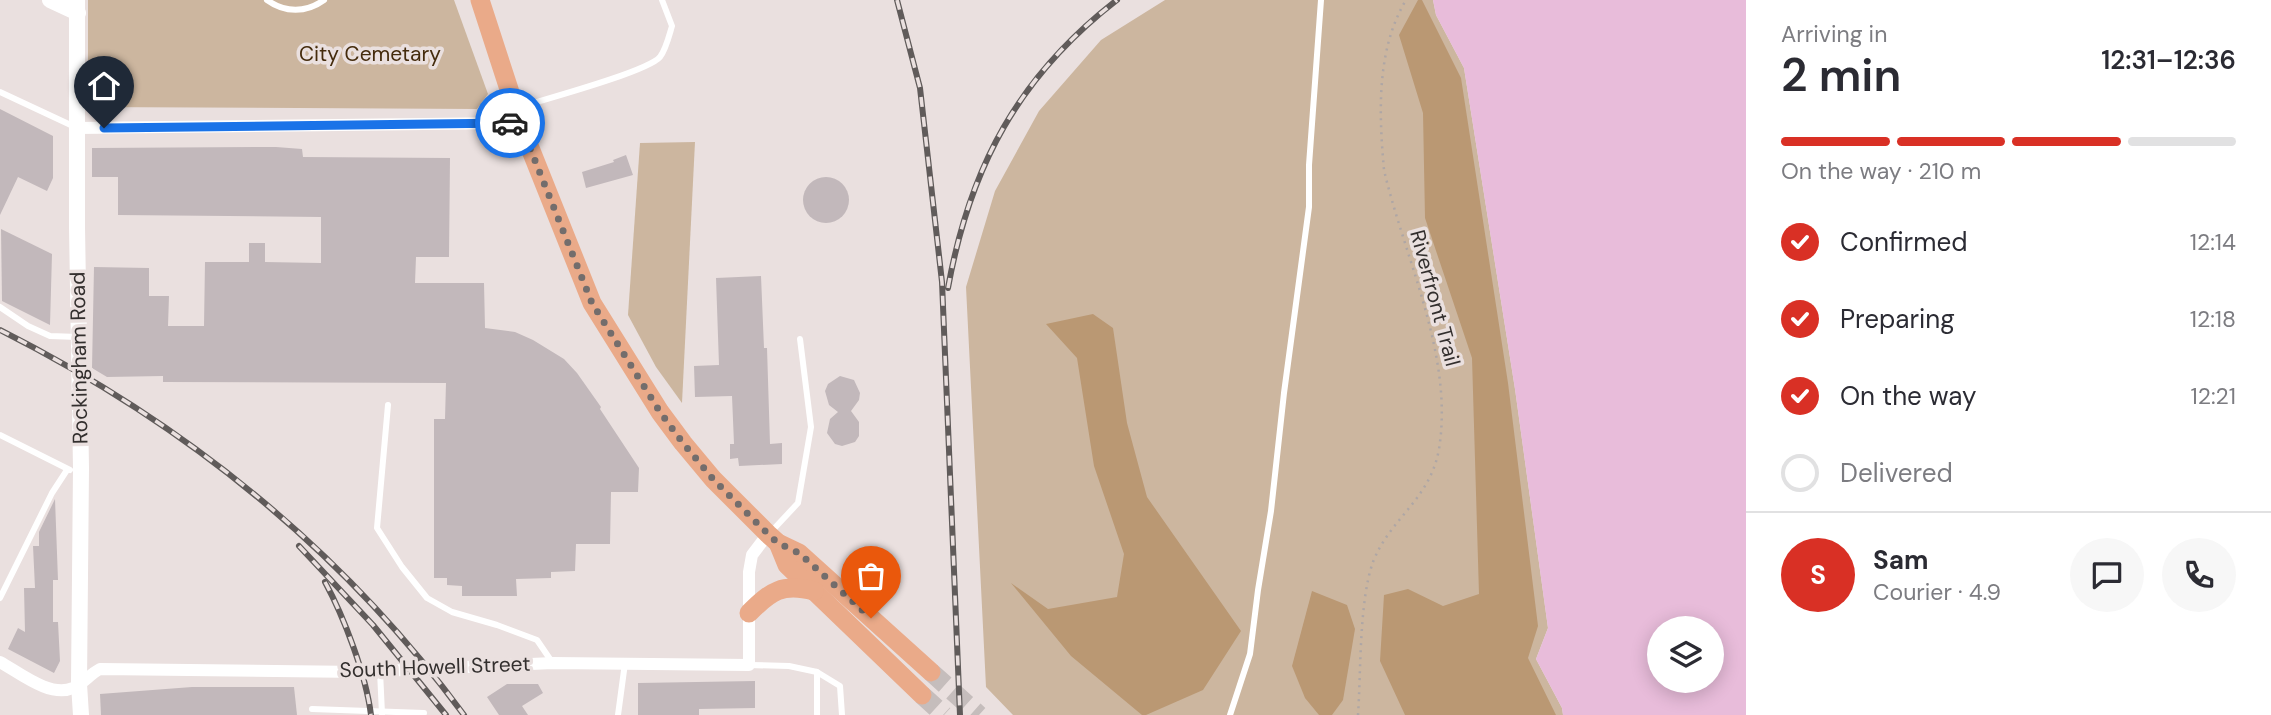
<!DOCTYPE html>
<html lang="en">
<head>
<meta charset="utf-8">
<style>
  :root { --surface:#fff; --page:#f7f7f7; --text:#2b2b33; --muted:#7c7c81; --line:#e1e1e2; --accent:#d93025 }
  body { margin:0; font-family:"DM Sans",sans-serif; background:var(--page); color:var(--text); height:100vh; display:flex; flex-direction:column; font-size:26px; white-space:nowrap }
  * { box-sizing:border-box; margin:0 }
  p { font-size:23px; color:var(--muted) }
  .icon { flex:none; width:38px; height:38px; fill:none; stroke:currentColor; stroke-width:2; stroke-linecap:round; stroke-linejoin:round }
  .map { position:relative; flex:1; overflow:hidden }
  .side { display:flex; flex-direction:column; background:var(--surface); width:525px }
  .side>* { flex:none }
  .controls { position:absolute; left:1647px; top:616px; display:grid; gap:14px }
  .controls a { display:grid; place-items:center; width:77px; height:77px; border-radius:50%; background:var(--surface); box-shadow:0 4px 18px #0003; font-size:35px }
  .pin { position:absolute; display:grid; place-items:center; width:60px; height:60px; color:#fff; margin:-72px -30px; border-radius:50% 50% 50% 0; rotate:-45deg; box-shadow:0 0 7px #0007 }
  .pin .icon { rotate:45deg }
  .courier { position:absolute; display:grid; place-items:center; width:70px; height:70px; margin:-35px; border:5px solid #1a73e8; border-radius:50%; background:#fff; color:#222; box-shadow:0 2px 9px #0007 }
  .head em { font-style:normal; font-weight:600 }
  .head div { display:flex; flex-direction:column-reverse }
  .head { display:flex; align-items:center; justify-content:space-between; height:119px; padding:0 35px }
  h1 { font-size:46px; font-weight:600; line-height:52px }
  .bar { display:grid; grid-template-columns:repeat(4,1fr); gap:10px 7px; align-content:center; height:84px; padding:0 35px }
  .bar i { height:9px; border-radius:5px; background:var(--line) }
  .bar .active { background:var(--accent) }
  .bar p { grid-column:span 4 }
  .line { display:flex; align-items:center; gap:18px; padding:0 35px; border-top:2px solid var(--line) }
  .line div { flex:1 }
  .round { display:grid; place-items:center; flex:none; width:74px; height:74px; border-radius:37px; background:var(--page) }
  ol { padding:0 35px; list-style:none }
  li { display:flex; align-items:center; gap:21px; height:77px }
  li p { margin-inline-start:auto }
  li .icon { padding:7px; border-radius:50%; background:var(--accent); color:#fff; stroke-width:4 }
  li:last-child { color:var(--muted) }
  li i { width:38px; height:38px; border:4px solid var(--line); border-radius:50% }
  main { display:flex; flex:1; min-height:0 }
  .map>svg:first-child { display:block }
  .green { fill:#ccb69f }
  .forest { fill:#ba9873 }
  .water { fill:#e8bcda; fill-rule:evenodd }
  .building { fill:#c2b8bb }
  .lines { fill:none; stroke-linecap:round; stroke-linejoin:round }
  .primary-tunnel { stroke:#c5bdbc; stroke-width:19; stroke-dasharray:19 10; stroke-linecap:butt }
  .path { stroke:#aea6a5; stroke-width:2.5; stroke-dasharray:2 5; stroke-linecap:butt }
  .service { stroke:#fff; stroke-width:6 }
  .minor { stroke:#fff; stroke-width:12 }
  .tertiary { stroke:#fff; stroke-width:16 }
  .primary { stroke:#eaaa89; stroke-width:19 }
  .rail-casing { stroke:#605b5a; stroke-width:6 }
  .rail { stroke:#eae0df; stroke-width:3.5; stroke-dasharray:10; stroke-linecap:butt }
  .done { stroke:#736d6c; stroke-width:7; stroke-dasharray:0 12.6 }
  .route { stroke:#1a73e8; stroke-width:9 }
  .labels { text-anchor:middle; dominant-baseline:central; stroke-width:7; stroke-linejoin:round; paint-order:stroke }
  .park-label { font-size:21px; fill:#442b0c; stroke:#eae0df }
  .street-label { font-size:21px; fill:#332f2e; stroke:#eae0df }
</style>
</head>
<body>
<main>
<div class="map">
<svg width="1746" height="715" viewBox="0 0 1746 715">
  <rect width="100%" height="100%" fill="#eae0df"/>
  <g class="green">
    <path d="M88,0H454L488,94L477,109L88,107Z"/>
    <path d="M1165,0H1433L1436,15L1464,68L1515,389L1548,628L1536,659L1562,708L1563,715H1013L986,687L966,287L995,191L1039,111L1101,40Z"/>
    <path d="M695,142L682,403L656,367L628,315L640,143Z"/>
  </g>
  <g class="forest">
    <path d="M1418,0H1422L1461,78L1508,383L1538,626L1528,658L1556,715H1405L1380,661L1384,595L1408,589L1443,606L1479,594L1472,358L1425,218L1423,113L1399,35Z"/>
    <path d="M1093,314L1113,328L1127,423L1147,497L1241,631L1203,690L1146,715H1142L1071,656L1011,583L1048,609L1117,597L1124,554L1094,466L1077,358L1046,324Z"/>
    <path d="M1312,591L1347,605L1355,629L1343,700L1332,715H1319L1305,698L1292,666Z"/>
  </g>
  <path class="water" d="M1433,0H1746V715H1563L1562,708L1536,659L1548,628L1515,389L1464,68L1436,15ZM1659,628H1712V681H1659Z"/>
  <g class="building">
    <path d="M0,109L53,136V178L47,191L18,177L0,215Z"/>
    <path d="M276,147L302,149L303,157L450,158L449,257H416L415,283H484L485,328L515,332L533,340L564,359L577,373L601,407L600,409L639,468L638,492H611L610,544H576L575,571L551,572V578L516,579L517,596H462V586L447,585V578H434V419H445L446,383L163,382V376L107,377L92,368L94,267L149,268V296H169L168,326H204L205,262H249V243H265V262L321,263V217L118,215V177H92V148Z"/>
    <path d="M626,155L633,175L586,188L582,172L614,162L613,160Z"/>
    <circle cx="826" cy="200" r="23"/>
    <path d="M1,229L52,254L50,325L2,301Z"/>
    <path d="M761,276L764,348H767L770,444L782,443V464L739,466L738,458L730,459V444H734L732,396L695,397L694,366L719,365L716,278Z"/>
    <path d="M840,376L854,380L860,393L859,400L851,411L859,422V436L855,442L842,446L835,444L827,433L830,419L838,412L829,405L825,391L828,384Z"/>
    <path d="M55,499L58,580H53V622H58L60,661L54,673L8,649L18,628L25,632L24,588H35L33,546H39V532Z"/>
    <path d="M755,681V708L699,709V715H638V683Z"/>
    <path d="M507,684H538L543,693L522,706L528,715H499L487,697Z"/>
    <path d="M192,687H294L297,715H101L100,694Z"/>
  </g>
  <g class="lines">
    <g class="primary-tunnel">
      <path d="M931,672L979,715"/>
      <path d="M922,695L944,715"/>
    </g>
    <path class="path" d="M1358,715C1361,672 1359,601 1373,562C1390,518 1430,500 1439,449C1454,356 1405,260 1384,170C1379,114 1376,50 1406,0"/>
    <g class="service">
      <path d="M267,0C285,13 306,13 324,0"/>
      <path d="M0,92L75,127"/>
      <path d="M517,108C542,100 647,72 660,57C666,49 669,36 672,26L662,0"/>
      <path d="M0,307L28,326L50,336L78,337"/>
      <path d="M388,405L377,528L402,567L427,598L452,612L497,625L537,640L552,662"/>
      <path d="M0,435L70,470"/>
      <path d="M770,533L798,503L811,427L800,339"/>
      <path d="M0,598L52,493L67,470"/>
      <path d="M749,665L789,666L817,672V715"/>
      <path d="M380,671L382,714"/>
      <path d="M817,672L840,686L842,715"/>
      <path d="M312,709L424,713"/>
      <path d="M618,715L625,663"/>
      <path d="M1230,715L1250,654L1258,590L1271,511L1284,393L1309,207V165L1321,0"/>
    </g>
    <g class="minor">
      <path d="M77,128L520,123"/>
      <path d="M0,662C20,673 50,698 73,688C83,684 90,674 100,669L361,672L553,663L749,665V572L752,555L768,534"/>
    </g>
    <g class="tertiary">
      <path d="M50,0L78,13"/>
      <path d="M77,0V227L81,468L79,684L81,715"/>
    </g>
    <g class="primary">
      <path d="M480,0L520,123L592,303L660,412L683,443L713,479L768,534L778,543L799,553L931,672"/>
      <path d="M778,543L787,565L922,695"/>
      <path d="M749,613C771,591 782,583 814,591"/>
    </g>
    <g class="rail-casing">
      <g id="rail">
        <path d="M897,0L920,88L942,282L960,715"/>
        <path d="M948,288C970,166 1019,76 1117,0"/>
        <path d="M0,330C184,423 341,548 464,715"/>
        <path d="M299,546L373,625L446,715"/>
        <path d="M325,582C344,617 366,675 371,715"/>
      </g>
    </g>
    <use href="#rail" class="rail"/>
  </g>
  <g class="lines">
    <path class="done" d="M510,123H520L592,303L660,412L683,443L713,479L768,534L778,543L799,553L871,618"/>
    <path class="route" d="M104,128L510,123"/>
  </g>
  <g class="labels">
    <g class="park-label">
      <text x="370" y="54">City Cemetary</text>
    </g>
    <g class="street-label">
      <text transform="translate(1435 298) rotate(75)">Riverfront Trail</text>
      <text transform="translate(79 358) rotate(-91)">Rockingham Road</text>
      <text transform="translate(435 667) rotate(-2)">South Howell Street</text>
    </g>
  </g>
</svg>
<div class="controls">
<a><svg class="icon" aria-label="layers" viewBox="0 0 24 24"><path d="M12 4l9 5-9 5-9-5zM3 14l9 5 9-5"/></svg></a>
</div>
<div class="pin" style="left:871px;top:618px;background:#ea580c"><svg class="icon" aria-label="bag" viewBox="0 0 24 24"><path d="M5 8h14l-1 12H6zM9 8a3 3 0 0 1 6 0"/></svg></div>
<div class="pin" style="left:104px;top:128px;background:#1f2937"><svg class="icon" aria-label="home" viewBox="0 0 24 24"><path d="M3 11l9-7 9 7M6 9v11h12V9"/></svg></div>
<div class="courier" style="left:510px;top:123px"><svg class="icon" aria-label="car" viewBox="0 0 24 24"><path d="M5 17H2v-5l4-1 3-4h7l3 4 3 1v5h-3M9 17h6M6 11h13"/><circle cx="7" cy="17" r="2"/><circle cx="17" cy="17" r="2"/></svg></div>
</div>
<section class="side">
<div class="head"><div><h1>2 min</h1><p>Arriving in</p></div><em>12:31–12:36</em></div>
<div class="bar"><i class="active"></i><i class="active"></i><i class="active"></i><i></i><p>On the way · 210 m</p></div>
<ol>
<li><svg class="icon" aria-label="check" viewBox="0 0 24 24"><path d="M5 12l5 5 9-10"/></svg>Confirmed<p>12:14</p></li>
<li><svg class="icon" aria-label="check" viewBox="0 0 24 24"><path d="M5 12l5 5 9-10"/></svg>Preparing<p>12:18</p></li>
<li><svg class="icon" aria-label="check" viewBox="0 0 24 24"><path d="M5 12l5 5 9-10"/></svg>On the way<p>12:21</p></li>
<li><i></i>Delivered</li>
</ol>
<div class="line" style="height:126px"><b class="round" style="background:var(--accent);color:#fff">S</b><div><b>Sam</b><p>Courier · 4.9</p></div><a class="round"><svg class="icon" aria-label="chat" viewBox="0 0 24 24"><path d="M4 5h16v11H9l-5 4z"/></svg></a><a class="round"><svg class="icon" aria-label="phone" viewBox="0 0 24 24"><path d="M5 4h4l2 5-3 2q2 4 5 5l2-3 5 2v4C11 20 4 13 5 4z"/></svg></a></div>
</section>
</main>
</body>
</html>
